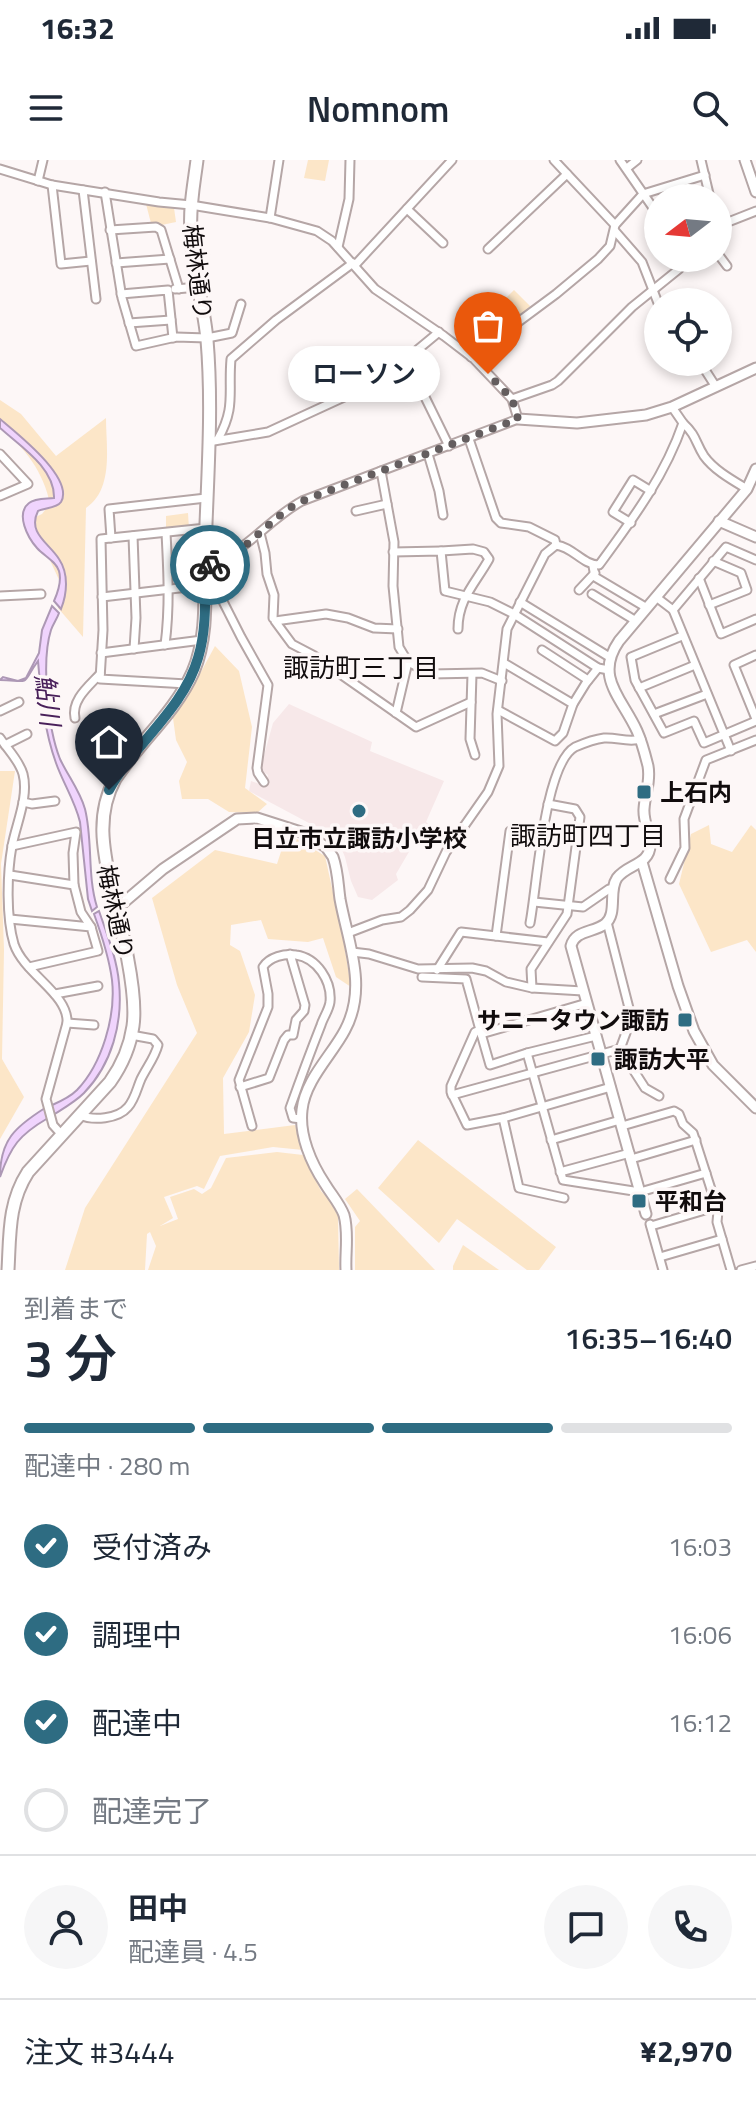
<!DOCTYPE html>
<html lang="ja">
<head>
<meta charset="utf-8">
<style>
  :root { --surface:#fff; --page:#f6f6f7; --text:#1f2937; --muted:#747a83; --line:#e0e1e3; --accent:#2e6c82 }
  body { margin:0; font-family:"Titillium Web","Noto Sans JP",sans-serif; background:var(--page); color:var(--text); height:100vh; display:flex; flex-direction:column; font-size:30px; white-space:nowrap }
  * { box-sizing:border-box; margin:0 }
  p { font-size:26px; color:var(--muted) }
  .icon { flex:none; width:44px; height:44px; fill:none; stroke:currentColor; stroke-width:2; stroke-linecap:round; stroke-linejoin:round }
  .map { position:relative; height:1110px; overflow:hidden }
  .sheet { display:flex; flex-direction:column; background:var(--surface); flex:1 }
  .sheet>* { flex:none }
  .needle { width:52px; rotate:254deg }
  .fabs { position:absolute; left:644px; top:24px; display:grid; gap:16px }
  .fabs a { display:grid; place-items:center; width:88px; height:88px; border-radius:50%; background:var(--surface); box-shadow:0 4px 12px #0003; font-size:40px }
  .pin { position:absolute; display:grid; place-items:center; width:68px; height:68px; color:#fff; margin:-82px -34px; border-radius:50% 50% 50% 0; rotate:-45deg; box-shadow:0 0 8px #0007 }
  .pin .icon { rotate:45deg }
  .courier { position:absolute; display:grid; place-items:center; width:80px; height:80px; margin:-40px; border:6px solid #2e6c82; border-radius:50%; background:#fff; color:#222; box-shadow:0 2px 10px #0007 }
  .bubble { position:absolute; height:56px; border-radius:28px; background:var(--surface); box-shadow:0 4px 12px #0003; font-size:26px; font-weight:600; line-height:56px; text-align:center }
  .summary em { font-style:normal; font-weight:600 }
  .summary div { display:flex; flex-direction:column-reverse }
  .summary { display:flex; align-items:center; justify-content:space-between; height:136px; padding:0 24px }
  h1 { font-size:52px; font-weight:600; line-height:60px }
  .bar { display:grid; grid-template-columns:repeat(4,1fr); gap:12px 8px; align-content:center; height:96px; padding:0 24px }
  .bar i { height:10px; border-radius:6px; background:var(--line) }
  .bar .on { background:var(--accent) }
  .bar p { grid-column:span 4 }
  .line { display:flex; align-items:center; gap:20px; padding:0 24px; border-top:2px solid var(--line) }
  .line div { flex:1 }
  .round { display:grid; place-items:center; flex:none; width:84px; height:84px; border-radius:42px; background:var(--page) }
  ol { padding:0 24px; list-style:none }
  li { display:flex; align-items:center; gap:24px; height:88px }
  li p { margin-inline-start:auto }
  li .icon { padding:8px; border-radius:50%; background:var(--accent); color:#fff; stroke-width:4 }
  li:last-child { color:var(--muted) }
  li i { width:44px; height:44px; border:4px solid var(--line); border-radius:50% }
  .status { display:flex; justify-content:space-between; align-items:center; height:56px; padding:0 40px; background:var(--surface); direction:ltr }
  .status svg { height:22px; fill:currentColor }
  header { display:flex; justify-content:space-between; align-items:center; height:104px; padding:0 24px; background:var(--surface); font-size:36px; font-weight:600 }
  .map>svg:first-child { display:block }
  .built { fill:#f7e8e9 }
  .green { fill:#fce6c8 }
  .water { fill:#f0d4fd; stroke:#ad98b5; stroke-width:2 }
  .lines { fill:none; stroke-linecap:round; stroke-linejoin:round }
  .minor-casing { stroke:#b5a6a6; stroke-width:11 }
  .tertiary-casing { stroke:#b5a6a6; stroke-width:13 }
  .primary-casing { stroke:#b5a6a6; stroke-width:15 }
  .minor { stroke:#fff; stroke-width:7 }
  .tertiary { stroke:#fff; stroke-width:9 }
  .primary { stroke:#fff; stroke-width:11 }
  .done { stroke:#645e5f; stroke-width:8; stroke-dasharray:0 14.4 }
  .route { stroke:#2e6c82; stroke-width:10 }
  .poi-dot { fill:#2e6c82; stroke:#fdf7f7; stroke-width:3 }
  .labels { text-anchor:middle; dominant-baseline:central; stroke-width:7; stroke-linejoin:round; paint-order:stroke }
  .street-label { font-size:24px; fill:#110c0d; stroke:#fdf7f7 }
  .poi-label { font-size:24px; font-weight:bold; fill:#110c0d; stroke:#fdf7f7; text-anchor:start }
  .neighbourhood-label { font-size:26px; fill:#110c0d; stroke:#fdf7f7 }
  .water-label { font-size:26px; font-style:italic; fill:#49205a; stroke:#fdf7f7 }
</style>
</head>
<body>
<div class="status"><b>16:32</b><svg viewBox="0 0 49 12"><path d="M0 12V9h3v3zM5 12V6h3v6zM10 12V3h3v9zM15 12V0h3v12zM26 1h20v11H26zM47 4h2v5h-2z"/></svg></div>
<header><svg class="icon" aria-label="menu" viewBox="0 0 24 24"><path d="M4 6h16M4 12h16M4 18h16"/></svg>Nomnom<svg class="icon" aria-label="search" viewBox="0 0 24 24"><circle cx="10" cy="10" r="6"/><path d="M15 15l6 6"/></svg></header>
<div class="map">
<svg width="756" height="1110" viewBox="0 0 756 1110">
  <rect width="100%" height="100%" fill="#fdf7f7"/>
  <path class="built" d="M289,544L372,582L370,591L444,621L426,662L430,665L420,673L396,714L398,720L372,740L358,737L351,721L345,697L337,678L249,631L251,621L265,626L268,615L260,610L273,563Z"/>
  <g class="green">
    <path d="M308,0H329L325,21L304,18Z"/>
    <path d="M146,44L174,48L176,62L152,67Z"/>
    <path d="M514,130L533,149L502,172L487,157Z"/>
    <path d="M0,240L21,254L56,296L106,258C106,287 114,329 86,348L83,477L58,448L60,422L31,359L42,354L50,344C44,313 25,287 0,268Z"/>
    <path d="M188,353L189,369L166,371V356Z"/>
    <path d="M215,486L239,511L252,567L245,628L267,644L257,653L229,652L208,639H182L179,621L187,602L176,580L173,558L190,532Z"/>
    <path d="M0,611H15L1,704L4,790L2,899L24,937L0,979Z"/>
    <path d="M709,665L711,684L732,692L751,665L756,670V792L747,780L711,792L679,724L691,674Z"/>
    <path d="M287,673L325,696L343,778L351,827L336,817L323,778L308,782L268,779L261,760L231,765L230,785L240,791L255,835L249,872L223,918L224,974L295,965L303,990L273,987L220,996L204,1029L197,1026L164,1037L173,1058L160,1066L178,1059L170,1037L194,1029L202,1034L211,1028L226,998L277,992L303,995L321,1031L331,1042L338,1056L339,1110H148L156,1086L150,1072L147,1074L145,1110H65L85,1048L197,873L177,825L152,738L215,690L277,704Z"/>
    <path d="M418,980L556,1087L539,1110H527L457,1059L439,1083L378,1028Z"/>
    <path d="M357,1029L434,1109L435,1110H355V1067L360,1061L345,1039Z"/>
    <path d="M463,1085L499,1110H453V1106Z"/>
  </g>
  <g class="water">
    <path d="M0,259C15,272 75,318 61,342C57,348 45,348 38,351C27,373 49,383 59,399C69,414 67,434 61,449L54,441C58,432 62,421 59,411C56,401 44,396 37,388C28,378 15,354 29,343C35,338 46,339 54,338C55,308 20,286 0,268Z"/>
    <path d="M52,446L59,453C57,459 53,464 51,470C41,501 48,569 60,599C68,616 80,631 85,649C93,681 87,715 97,747L92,751L88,739L80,662C75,641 63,623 56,603C44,570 41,535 38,501C20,526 33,521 0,520L3,517L18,521L26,518L39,493L42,470Z"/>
    <path d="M99,751C107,774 117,799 119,823C123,863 112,904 84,933C75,942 64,948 53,955L50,946C59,942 69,938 77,930C102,904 116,856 112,820C109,797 102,776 94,754Z"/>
    <path d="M45,948L48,958C19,975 11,986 0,1017C0,980 15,967 45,948Z"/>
  </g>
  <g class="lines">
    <g class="minor-casing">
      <g id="minor">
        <path d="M554,0L615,65"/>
        <path d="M620,0L658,55"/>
        <path d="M701,0L710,38"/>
        <path d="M627,8L637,0"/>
        <path d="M0,9L52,25L159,42L191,45L270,58L317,71L332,81L375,129L444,176L474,199L512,239L518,259L302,341C267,360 244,395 205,406L241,477L268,525L257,608L258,613L264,622"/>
        <path d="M38,21L43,0"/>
        <path d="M52,25L61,104L91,101"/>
        <path d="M83,30L96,139"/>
        <path d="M105,32L122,138L136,186L176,177L207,178L232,173L241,144"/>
        <path d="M407,49L443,83"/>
        <path d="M270,58L279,0"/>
        <path d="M718,66L756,51"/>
        <path d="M110,70L156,67L161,70L179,129"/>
        <path d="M615,71L642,102L658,143"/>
        <path d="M338,87L349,39L350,0"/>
        <path d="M488,89L567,14"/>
        <path d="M718,94L727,106"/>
        <path d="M116,103L170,99"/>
        <path d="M355,105L452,0"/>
        <path d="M175,129L199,127"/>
        <path d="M121,134L168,130L173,178"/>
        <path d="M129,163L171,160"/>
        <path d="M471,197L556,134L598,99L610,86L615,65L643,34L705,15"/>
        <path d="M700,202L716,227"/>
        <path d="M421,229L449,286"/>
        <path d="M512,239L552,225L558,221L632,147L679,109L686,98"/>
        <path d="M683,263C697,276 695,282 704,296C714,310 732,320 747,329"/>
        <path d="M218,279C236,247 228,233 231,199L276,160L353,103"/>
        <path d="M469,279L496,358L501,363L529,367L555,380L556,385"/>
        <path d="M208,282L268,272L381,220L439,172"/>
        <path d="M0,294L28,324L0,336"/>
        <path d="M428,294L439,331L443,355"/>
        <path d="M381,311L394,382L393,426L399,487L408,502L431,514L482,513L502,521"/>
        <path d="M356,351L387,344"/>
        <path d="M631,363L613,352L633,320L651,331"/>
        <path d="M260,373L265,393L267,414L274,435L273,458"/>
        <path d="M133,376L136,458L134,489"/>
        <path d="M111,378L109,349L206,338"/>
        <path d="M441,391L473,389L484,392L489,399C475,424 458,439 458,469"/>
        <path d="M393,392L441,391L445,431L490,442L514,454L598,508L609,510"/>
        <path d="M593,406L595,417L647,448"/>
        <path d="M699,418L721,474L756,459"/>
        <path d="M579,430L595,413"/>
        <path d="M592,434L636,461"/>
        <path d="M0,436L41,434"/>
        <path d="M102,437L205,425"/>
        <path d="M656,437L673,450L731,591"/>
        <path d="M520,442L611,498"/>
        <path d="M709,445L747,430L741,413L713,401"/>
        <path d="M673,450L726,387L756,400"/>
        <path d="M398,469L374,468L348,458L326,454L275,461L292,484L313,495L416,567L471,542"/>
        <path d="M682,476L631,497L635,520L664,573L694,561L704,583L756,561"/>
        <path d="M165,485C170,447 168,411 166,373"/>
        <path d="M542,490L588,520"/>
        <path d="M101,493L202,480"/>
        <path d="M756,495L734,505L756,559"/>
        <path d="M472,514L470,579L475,595"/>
        <path d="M187,524L100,519L103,470L101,379L206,368"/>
        <path d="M639,528L695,505"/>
        <path d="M573,544L586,523L598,508"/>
        <path d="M498,550L555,581L563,573L573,544L504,503"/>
        <path d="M0,551L19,542"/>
        <path d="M396,553L408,502"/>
        <path d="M654,554L707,534"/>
        <path d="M75,558C71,540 89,526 100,514"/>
        <path d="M0,578C8,590 19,600 23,614C29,637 16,664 12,686C7,714 6,757 14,784C24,814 69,834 67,863L46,939L53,965L62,975"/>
        <path d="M5,585L27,574"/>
        <path d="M23,642L32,644L55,641"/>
        <path d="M12,686L76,672L73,693L74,725"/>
        <path d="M10,715L74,725L81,752L91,767"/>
        <path d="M670,719L685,688L684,659L706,600L756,580"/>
        <path d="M534,742L583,747L609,729H612"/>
        <path d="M10,759L91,767L98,791L29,807"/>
        <path d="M607,762L629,848L627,870L620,889"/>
        <path d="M530,763C537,727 544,604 575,587C582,584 596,579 604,578C617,577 628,583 641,579"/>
        <path d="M348,773L382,760L401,757L410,750L428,730L446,692L488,632L499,606L497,554L507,469L545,394L556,385C573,387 583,405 599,405C632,360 665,316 683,263L672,247"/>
        <path d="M496,776L510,671L544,675"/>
        <path d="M352,792L369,794L418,809L472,808L486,811L506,822L532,828L583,831"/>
        <path d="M437,810L461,772L548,782"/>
        <path d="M422,817L466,819L480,870L475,872L451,926V932L467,965L503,958L611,927"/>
        <path d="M532,828L531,809L567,754L580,657L575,649L548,644"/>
        <path d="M55,834L98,826"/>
        <path d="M67,863L94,865"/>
        <path d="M480,870L490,905L527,893L596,876"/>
        <path d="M481,874L587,843"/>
        <path d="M527,893L563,1020L640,1032L706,1013"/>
        <path d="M240,927L269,918L284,880L288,875H293L296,860L304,851L305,845L290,794"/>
        <path d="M452,935L620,889L645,928L659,936"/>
        <path d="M80,955C93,961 118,959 128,947C135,939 137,928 141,919C147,907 155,897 158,885L153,879L131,875"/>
        <path d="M503,958L519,1028L564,1038"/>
        <path d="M252,966L239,920L268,847V834L263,807C269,797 285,793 296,795C317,798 332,821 330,842C329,850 323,858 321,865C310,893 300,920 290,948L293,958L302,959"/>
        <path d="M622,966L674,951L679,954L683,964L693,973L718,1051L717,1062L731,1110"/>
        <path d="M551,980L620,960"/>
        <path d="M631,999L696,980"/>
        <path d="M560,1012L630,993"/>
        <path d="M650,1064L663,1110"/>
        <path d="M651,1066L715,1047"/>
        <path d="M660,1097L722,1079"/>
        <path d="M741,1110L756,1106"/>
      </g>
    </g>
    <g class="tertiary-casing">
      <g id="tertiary">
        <path d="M745,0L756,32"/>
        <path d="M518,259L577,263L646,255L672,247L756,208"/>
        <path d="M719,361L756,377"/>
        <path d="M642,702L678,826L694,871L713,905L756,948"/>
        <path d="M116,749L163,709L237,659L257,658L304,673L326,687L333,697C338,711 338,725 340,739C348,783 368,827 345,870C332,895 305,920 302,950C299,975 311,1003 325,1024C331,1034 340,1044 344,1055C349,1073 345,1092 346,1110"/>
        <path d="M646,1054L571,786C575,770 593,773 605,764C618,754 608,731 617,718C627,704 650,705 650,685C650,673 643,661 644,649C645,633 651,622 648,606C645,594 642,582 637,571C622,538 594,517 619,481L747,329L756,309"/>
      </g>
    </g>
    <g class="primary-casing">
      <path id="primary" d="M8,1110C10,1075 8,1043 28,1012L110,922C122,905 130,887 133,866C138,831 120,762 111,727C103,689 96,654 115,619C139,582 175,553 193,512C209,475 204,431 205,392C207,322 213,250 207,180C204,144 192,109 191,72C189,48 194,24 197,0"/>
    </g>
    <use href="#minor" class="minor"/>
    <use href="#tertiary" class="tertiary"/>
    <use href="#primary" class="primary"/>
  </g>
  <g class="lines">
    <path class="done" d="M210,405C247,394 268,358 302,341L518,259L512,239L488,214"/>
    <path class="route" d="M109,630C134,584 183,550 198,498C207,469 205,436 205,406L210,405"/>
  </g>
  <g class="poi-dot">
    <rect x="636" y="624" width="16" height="16" rx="4"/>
    <circle cx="359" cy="651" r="8"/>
    <rect x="677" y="852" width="16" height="16" rx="4"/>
    <rect x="590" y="891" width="16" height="16" rx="4"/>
    <rect x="631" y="1033" width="16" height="16" rx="4"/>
  </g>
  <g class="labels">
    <g class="street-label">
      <text transform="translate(198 112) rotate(83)">梅林通り</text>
      <text transform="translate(116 752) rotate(78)">梅林通り</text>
    </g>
    <g class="poi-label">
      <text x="660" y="632">上石内</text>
      <text x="359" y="678" text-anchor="middle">日立市立諏訪小学校</text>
      <text x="669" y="860" text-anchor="end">サニータウン諏訪</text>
      <text x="614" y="899">諏訪大平</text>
      <text x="655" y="1041">平和台</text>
    </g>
    <g class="neighbourhood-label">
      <text x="361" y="507">諏訪町三丁目</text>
      <text x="588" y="675">諏訪町四丁目</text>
    </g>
    <g class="water-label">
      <text transform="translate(48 540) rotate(83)">鮎川</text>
    </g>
  </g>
</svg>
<div class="fabs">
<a><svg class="needle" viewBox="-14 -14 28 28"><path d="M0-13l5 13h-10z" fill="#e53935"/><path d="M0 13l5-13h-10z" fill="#747a83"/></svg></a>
<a><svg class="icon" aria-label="locate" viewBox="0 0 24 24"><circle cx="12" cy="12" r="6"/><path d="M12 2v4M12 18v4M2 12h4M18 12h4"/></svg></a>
</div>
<div class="pin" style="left:488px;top:214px;background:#ea580c"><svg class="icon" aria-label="bag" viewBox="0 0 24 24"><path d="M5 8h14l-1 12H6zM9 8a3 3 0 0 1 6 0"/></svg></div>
<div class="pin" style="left:109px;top:630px;background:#1f2937"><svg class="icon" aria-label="home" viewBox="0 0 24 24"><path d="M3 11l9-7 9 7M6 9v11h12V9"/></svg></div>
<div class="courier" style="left:210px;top:405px"><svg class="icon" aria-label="bike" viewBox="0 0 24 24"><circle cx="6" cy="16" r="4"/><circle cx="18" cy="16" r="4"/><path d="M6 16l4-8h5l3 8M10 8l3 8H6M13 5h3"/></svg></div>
<div class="bubble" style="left:288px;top:186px;width:152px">ローソン</div>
</div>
<section class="sheet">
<div class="summary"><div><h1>3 分</h1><p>到着まで</p></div><em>16:35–16:40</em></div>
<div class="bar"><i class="on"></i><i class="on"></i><i class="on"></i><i></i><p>配達中 · 280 m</p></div>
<ol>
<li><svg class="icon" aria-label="check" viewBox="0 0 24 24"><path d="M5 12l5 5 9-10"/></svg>受付済み<p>16:03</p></li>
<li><svg class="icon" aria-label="check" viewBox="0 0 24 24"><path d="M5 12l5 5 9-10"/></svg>調理中<p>16:06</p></li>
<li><svg class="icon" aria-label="check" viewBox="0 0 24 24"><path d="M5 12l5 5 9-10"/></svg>配達中<p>16:12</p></li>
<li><i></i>配達完了</li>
</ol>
<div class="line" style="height:144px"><a class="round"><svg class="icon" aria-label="person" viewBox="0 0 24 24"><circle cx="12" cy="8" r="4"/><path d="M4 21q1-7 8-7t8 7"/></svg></a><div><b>田中</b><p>配達員 · 4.5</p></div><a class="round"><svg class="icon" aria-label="chat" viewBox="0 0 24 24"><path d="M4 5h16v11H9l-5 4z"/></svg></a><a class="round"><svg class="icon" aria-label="phone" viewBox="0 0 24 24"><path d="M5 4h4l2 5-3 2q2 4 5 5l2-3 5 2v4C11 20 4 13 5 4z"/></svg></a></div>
<div class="line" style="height:104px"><div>注文 #3444</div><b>¥2,970</b></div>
</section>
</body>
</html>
